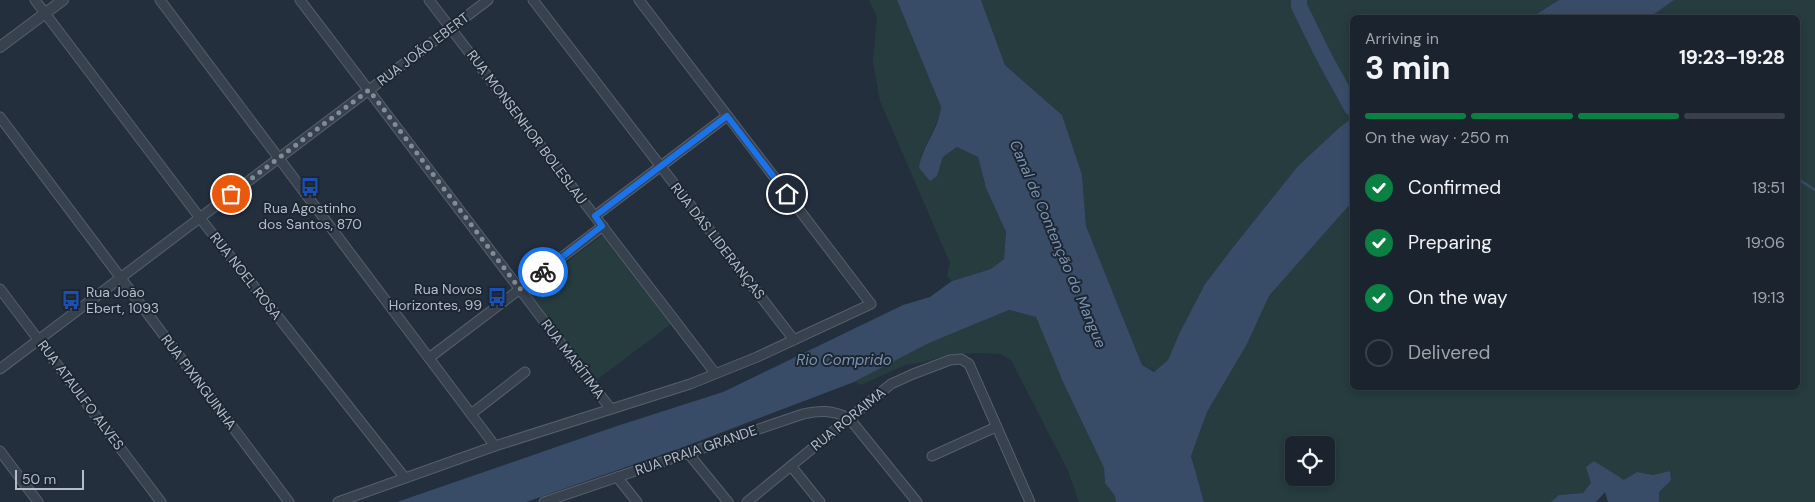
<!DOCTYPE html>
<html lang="en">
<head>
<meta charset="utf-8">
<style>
  :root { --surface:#1b232e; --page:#282f3a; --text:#f1f3f6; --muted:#a0a4aa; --line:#39404a; --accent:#0b8043 }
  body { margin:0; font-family:"DM Sans",sans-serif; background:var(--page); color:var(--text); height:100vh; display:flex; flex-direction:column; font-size:19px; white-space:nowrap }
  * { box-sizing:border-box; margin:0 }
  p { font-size:16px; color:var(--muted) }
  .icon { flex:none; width:28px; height:28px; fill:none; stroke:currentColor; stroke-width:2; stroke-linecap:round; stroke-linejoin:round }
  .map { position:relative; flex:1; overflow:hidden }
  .panel { position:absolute; left:1350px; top:15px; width:450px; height:375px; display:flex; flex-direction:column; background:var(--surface); border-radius:8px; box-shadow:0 2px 8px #0003,0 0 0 1px var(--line) }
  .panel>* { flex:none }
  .controls { position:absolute; left:1285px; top:436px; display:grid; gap:10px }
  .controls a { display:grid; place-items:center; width:50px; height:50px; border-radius:8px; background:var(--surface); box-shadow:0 2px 8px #0003,0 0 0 1px var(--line); font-size:25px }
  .scale { position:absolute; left:15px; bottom:12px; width:69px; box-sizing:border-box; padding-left:5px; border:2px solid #b4bcc9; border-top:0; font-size:14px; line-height:18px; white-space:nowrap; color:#b4bcc9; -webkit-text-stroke:4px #1d2633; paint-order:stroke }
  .pin { position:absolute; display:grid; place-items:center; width:42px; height:42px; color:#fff; margin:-21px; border:2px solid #fff; border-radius:50%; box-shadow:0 1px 5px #0007 }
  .courier { position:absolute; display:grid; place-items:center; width:50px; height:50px; margin:-25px; border:4px solid #1a73e8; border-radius:50%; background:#fff; color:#222; box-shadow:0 1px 6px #0007 }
  .headline em { font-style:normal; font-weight:700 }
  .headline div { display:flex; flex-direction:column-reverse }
  .headline { display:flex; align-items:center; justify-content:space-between; height:85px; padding:0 15px }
  h1 { font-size:32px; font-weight:700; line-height:38px }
  .bar { display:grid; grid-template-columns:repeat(4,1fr); gap:8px 5px; align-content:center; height:60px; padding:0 15px }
  .bar i { height:6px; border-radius:4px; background:var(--line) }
  .bar .current { background:var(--accent) }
  .bar p { grid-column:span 4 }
  ol { padding:0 15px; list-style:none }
  li { display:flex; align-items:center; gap:15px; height:55px }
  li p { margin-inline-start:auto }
  li .icon { padding:5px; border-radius:50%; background:var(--accent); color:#fff; stroke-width:4 }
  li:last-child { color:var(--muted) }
  li i { width:28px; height:28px; border:2px solid var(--line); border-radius:50% }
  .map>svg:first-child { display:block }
  .green { fill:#263c3f; fill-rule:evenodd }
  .water { fill:#394c67 }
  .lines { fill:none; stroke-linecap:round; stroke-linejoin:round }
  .stream { stroke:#394c67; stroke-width:2.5 }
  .river { stroke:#394c67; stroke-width:16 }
  .minor-casing { stroke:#565f6c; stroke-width:11 }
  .tertiary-casing { stroke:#565f6c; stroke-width:12 }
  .minor { stroke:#38414e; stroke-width:9 }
  .tertiary { stroke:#38414e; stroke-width:10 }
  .done { stroke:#828b98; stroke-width:5; stroke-dasharray:0 9 }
  .route { stroke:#1a73e8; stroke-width:6 }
  .labels { text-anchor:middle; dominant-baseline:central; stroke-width:4; stroke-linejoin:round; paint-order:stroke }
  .street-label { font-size:14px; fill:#b4bcc9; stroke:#1d2633 }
  .poi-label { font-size:14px; fill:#b4bcc9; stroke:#1d2633 }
  .water-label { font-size:15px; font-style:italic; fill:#7c92b1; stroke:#1d2633 }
</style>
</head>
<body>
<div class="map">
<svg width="1815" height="502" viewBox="0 0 1815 502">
  <rect width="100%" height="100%" fill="#242f3e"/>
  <g class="green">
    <path d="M869,0H897L941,107L940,115L921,156L937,176L943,157L958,147L978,157L986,188L1006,232L1004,259L991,269L952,281L947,276L950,263L880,101L873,62L877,17Z"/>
    <path d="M981,0H1559L1532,17L1352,18V118L1340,127L1298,166L1234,246L1205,284L1180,332L1168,360L1155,372L1142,365L1086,226L1082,175L1062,115L1005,65Z"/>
    <path d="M1674,0H1815V502H1659V492L1671,480L1670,471L1653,475L1637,472L1624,481L1594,461L1591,483L1583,493L1559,495L1551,502H1204L1191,456L1207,412L1247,344L1269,296L1352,202V388H1798V18L1650,17ZM1294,445H1326V478H1294Z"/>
    <path d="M602,235L671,324L595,381L528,292Z"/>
    <path d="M1009,310L1036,317L1063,382L1104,468L1105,483L1115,496L1116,502H1079L1068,471L1011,360L1000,354L976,353L949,355L924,362L905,365L861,385L854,382L929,343Z"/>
  </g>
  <g class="water">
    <path d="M897,0H981L1005,65L1062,115L1082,175L1086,226L1142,365L1154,372L1168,360L1180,332L1205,284L1234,246L1298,166L1340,127L1352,118V202L1269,296L1247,344L1207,412L1191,456L1204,502H1116L1115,496L1105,483L1104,468L1063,382L1036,317L1009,310L929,343L854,382L681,448L526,502H397L614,427L723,392L903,305L930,297L952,281L991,269L1004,259L1006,232L986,188L978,157L957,147L943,157L937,176L930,181L919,168C922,146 939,129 941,107Z"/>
    <path d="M1559,0H1674L1650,17H1532Z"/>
    <path d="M1594,461L1624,480L1637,472L1653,475L1670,471L1671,480L1659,492V502H1608L1605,492L1596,502H1551L1559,495L1583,493L1591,483L1586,467Z"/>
  </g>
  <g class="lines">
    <path class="stream" d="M1798,179L1815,190"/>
    <path class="river" d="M1299,0V6L1323,55L1352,108"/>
    <g class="minor-casing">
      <g id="minor">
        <path d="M35,0L200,218L405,478"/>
        <path d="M160,0L495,446"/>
        <path d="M300,0L610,408"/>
        <path d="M429,0L715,373"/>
        <path d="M533,0L794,340"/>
        <path d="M0,117L289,502"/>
        <path d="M595,216L727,116"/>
        <path d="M0,289L161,502"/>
        <path d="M429,358L603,226"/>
        <path d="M0,369L488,0"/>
        <path d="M471,414L525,372"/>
        <path d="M0,451L38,502"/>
        <path d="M688,453L728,502"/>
        <path d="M932,456L996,427"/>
        <path d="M791,466L820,502"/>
        <path d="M617,477L637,502"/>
        <path d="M338,502L495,446L690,384L757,357L871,304L639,0"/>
        <path d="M544,502L803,414C820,410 832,410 849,418L917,502"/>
        <path d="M747,502L891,384L913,374L950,360L961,359L969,364L1030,502"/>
      </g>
    </g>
    <g class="tertiary-casing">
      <path id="tertiary" d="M0,47L63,0"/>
    </g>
    <use href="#minor" class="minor"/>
    <use href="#tertiary" class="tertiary"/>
  </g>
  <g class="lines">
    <path class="done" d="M231,194L369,90L520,289L543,272"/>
    <path class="route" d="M543,272L602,226L595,216L727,116L787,194"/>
  </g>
  <defs>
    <g id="bus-bare" transform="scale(1.5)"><path d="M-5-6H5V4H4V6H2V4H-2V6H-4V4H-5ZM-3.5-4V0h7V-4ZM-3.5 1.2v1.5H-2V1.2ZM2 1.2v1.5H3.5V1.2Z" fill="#1a4fb4" stroke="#1d2633" stroke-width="2.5" paint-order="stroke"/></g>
  </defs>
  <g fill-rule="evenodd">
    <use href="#bus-bare" x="310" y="187"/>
    <use href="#bus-bare" x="497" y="297"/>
    <use href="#bus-bare" x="71" y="300"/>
  </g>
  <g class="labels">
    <g class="street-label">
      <text transform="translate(423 49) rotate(-37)">RUA JOÃO EBERT</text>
      <text transform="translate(527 127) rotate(53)">RUA MONSENHOR BOLESLAU</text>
      <text transform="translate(718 241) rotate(52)">RUA DAS LIDERANÇAS</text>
      <text transform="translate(246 276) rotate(52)">RUA NOEL ROSA</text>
      <text transform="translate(573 359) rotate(53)">RUA MARÍTIMA</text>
      <text transform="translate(199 382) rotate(53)">RUA PIXINGUINHA</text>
      <text transform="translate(81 395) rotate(53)">RUA ATAULFO ALVES</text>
      <text transform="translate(848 419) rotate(-39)">RUA RORAIMA</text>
      <text transform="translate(696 450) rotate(-19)">RUA PRAIA GRANDE</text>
    </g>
    <g class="poi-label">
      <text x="310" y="208">Rua Agostinho<tspan x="310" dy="16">dos Santos, 870</tspan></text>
      <text x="482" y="289" text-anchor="end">Rua Novos<tspan x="482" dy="16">Horizontes, 99</tspan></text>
      <text x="86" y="292" text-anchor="start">Rua João<tspan x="86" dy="16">Ebert, 1093</tspan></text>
    </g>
    <g class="water-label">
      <text transform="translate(1058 244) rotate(67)">Canal de Contenção do Mangue</text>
      <text x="844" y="360">Rio Comprido</text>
    </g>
  </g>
</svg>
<div class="controls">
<a><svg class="icon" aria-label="locate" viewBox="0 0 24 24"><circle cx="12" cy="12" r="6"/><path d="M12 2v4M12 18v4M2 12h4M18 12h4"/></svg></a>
</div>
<div class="scale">50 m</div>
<div class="pin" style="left:231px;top:194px;background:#ea580c"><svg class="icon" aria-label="bag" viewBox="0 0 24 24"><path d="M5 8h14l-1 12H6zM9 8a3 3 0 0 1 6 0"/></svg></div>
<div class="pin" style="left:787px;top:194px;background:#1f2937"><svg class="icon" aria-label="home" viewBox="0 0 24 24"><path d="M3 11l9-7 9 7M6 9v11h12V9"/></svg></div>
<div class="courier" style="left:543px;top:272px"><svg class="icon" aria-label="bike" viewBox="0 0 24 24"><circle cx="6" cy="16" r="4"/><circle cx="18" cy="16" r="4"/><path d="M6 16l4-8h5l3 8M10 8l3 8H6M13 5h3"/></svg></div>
<section class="panel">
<div class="headline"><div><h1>3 min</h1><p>Arriving in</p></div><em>19:23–19:28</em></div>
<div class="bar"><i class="current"></i><i class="current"></i><i class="current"></i><i></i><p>On the way · 250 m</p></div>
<ol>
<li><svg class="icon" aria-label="check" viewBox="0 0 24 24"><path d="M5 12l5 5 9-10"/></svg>Confirmed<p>18:51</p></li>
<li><svg class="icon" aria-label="check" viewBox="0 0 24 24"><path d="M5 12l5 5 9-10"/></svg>Preparing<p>19:06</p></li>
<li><svg class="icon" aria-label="check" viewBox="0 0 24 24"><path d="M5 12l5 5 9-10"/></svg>On the way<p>19:13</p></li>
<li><i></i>Delivered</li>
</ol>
</section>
</div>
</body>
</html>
